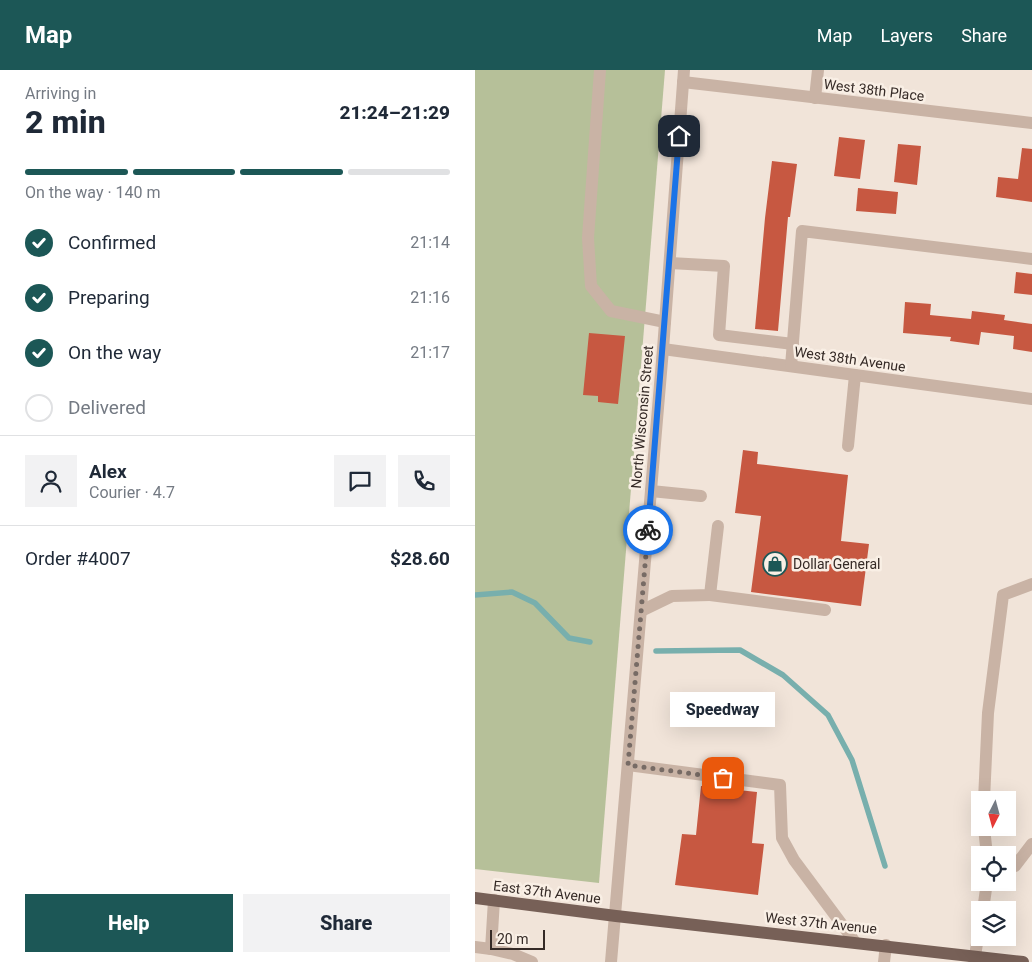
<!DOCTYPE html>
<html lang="en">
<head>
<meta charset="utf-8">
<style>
  :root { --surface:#fff; --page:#f2f2f3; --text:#1f2937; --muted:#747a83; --line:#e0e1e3; --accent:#1c5756 }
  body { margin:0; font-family:Roboto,sans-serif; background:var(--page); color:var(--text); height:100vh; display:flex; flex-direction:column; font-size:19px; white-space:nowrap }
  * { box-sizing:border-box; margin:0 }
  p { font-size:16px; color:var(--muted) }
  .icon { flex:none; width:28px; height:28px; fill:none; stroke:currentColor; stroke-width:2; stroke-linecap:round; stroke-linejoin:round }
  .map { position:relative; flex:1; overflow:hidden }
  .drawer { display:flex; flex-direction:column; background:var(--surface); width:475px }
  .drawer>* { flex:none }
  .needle { width:32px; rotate:186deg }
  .tools { position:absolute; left:496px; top:721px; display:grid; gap:10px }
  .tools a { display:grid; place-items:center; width:45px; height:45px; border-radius:0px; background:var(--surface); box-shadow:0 5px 20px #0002; font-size:25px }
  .scale { position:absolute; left:15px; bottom:12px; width:55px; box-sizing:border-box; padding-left:5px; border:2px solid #352a26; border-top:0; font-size:14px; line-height:18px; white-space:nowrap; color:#352a26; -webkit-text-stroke:4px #f9efe5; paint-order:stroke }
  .pin { position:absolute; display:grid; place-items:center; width:42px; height:42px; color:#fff; margin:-21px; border-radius:10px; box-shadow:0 2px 8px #0006 }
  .courier { position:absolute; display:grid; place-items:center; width:50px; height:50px; margin:-25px; border:4px solid #1a73e8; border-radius:50%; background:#fff; color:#222; box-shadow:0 1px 6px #0007 }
  .bubble { position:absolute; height:35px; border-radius:0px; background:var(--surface); box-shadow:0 5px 20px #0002; font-size:16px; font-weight:800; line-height:35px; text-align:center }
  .head em { font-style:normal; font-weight:800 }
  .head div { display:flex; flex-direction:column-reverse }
  .head { display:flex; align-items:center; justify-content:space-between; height:85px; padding:0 25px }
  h1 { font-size:32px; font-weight:800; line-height:38px }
  .bar { display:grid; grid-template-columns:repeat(4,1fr); gap:8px 5px; align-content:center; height:60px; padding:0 25px }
  .bar i { height:6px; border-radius:4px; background:var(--line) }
  .bar .selected { background:var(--accent) }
  .bar p { grid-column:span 4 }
  .line { display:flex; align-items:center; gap:12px; padding:0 25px; border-top:1px solid var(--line) }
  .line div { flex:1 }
  .round { display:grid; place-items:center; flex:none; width:52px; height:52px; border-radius:0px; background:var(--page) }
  ol { padding:0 25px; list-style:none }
  li { display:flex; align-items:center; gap:15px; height:55px }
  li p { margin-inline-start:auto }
  li .icon { padding:5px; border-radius:50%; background:var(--accent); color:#fff; stroke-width:4 }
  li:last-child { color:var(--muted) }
  li i { width:28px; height:28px; border:2px solid var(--line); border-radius:50% }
  .cta { display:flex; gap:10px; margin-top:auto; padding:10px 25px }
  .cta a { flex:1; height:58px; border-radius:0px; background:var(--accent); color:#fff; font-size:20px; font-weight:800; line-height:58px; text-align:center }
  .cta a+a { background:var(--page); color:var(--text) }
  header { display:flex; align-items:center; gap:30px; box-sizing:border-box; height:70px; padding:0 25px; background:var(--accent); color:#fff }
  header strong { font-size:24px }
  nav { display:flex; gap:28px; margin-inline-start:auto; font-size:18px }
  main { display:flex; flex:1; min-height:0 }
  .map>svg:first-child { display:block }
  .green { fill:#b6c099 }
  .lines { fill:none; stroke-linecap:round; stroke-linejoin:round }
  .stream { stroke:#78afad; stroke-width:5.5 }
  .building { fill:#c75841 }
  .minor { stroke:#c9b3a5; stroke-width:12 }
  .major { stroke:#776057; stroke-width:12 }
  .done { stroke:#776b65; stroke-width:5; stroke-dasharray:0 9 }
  .route { stroke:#1a73e8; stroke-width:6 }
  .labels { text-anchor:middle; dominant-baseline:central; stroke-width:5; stroke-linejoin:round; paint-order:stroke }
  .street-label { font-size:14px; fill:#352a26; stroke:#f9efe5 }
  .poi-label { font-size:14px; fill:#352a26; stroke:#f9efe5; text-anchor:start }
</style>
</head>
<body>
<header>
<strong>Map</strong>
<nav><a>Map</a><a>Layers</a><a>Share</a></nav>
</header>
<main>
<section class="drawer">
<div class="head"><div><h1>2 min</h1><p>Arriving in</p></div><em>21:24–21:29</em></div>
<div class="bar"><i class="selected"></i><i class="selected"></i><i class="selected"></i><i></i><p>On the way · 140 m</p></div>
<ol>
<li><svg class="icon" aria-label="check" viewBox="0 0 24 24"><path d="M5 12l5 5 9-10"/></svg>Confirmed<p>21:14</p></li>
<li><svg class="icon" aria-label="check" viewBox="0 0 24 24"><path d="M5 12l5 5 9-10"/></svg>Preparing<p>21:16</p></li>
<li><svg class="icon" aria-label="check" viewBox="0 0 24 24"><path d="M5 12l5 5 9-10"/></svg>On the way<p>21:17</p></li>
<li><i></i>Delivered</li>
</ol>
<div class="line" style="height:90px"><a class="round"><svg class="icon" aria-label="person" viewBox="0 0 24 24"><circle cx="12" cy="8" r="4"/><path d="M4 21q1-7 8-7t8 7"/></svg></a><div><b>Alex</b><p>Courier · 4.7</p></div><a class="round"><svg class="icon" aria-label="chat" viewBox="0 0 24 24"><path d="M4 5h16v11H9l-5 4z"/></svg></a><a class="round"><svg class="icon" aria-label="phone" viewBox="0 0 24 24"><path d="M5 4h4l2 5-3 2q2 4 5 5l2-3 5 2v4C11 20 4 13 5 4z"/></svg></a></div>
<div class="line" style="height:65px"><div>Order #4007</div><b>$28.60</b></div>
<div class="cta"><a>Help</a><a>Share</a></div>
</section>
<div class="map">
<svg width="557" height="892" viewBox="0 0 557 892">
  <rect width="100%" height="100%" fill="#f1e4d9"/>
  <path class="green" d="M0,0H190L124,813L0,799Z"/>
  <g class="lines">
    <g class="stream">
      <path d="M0,525L37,522L60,533L94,568L115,572"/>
      <path d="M181,581L265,580L308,605L353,645L377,690L410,796"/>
    </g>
  </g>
  <g class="building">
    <path d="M364,67L390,70L385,109L359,106Z"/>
    <path d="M423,74L446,76L442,115L419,112Z"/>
    <path d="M547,78L557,79V132L521,127L523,107L543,109Z"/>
    <path d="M297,91L322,94L315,147H313L303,261L280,259L290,148Z"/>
    <path d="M383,118L423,122L421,144L381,141Z"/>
    <path d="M541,202L557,204V225L539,223Z"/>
    <path d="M430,232L456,234L455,245L496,249L497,241L530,245L529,250L557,254V282L538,279L539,266L506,262L504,275L475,271L476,267L428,263Z"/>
    <path d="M114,263L150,266L143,334L123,332V326L108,325Z"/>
    <path d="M268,380L283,382L282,394L373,405L366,471L394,474L386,536L276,522L286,446L260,443Z"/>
    <path d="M226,716L282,722L277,773L289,774L283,825L200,815L207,764L221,765Z"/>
  </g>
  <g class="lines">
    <g class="minor">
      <path d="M125,0L113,168L116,216L136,241L190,252"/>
      <path d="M208,12L557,53"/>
      <path d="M340,28L343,0"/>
      <path d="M195,193L249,196L244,265L318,274"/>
      <path d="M188,279L557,329"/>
      <path d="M316,296L327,161L557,189"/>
      <path d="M373,376L380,305"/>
      <path d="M176,421L226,426"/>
      <path d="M235,525L350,540"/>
      <path d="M166,541L197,526L235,525L243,456"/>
      <path d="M153,695L305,715L307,768L319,790L380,872"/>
      <path d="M509,730L513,643L528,525L557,514"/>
      <path d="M509,758L512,785"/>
      <path d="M532,797L540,796L557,774"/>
      <path d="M19,830L16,879L38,884L57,892"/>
      <path d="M508,840L512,812"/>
      <path d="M0,877L16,879"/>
      <path d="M136,892L188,279L209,0"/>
      <path d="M409,892L411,875"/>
      <path d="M499,892L505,855"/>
    </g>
    <path class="major" d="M0,828L141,846L548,892"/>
  </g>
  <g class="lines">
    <path class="done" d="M173,460L153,695L248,708"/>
    <path class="route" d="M173,460L204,66"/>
  </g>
  <defs>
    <g id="shop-ring" transform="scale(1.25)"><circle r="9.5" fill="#f9efe5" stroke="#1c5756" stroke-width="1.5"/><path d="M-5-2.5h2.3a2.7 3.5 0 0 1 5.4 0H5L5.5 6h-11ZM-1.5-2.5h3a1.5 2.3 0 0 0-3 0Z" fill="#1c5756"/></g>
  </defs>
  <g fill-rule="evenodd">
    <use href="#shop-ring" x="300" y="494"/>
  </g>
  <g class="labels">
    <g class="street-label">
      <text transform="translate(399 20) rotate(7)">West 38th Place</text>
      <text transform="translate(375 289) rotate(8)">West 38th Avenue</text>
      <text transform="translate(167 347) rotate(-85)">North Wisconsin Street</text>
      <text transform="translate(72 822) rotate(7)">East 37th Avenue</text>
      <text transform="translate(346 853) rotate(6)">West 37th Avenue</text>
    </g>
    <g class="poi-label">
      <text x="318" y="494">Dollar General</text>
    </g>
  </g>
</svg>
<div class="tools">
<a><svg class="needle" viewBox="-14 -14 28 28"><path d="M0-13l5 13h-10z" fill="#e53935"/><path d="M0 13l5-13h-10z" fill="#747a83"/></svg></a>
<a><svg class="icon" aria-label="locate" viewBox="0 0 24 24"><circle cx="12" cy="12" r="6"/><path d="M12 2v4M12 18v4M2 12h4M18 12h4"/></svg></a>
<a><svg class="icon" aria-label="layers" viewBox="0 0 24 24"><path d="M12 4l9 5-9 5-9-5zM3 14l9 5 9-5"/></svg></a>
</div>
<div class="scale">20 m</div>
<div class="pin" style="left:248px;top:708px;background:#ea580c"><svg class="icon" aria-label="bag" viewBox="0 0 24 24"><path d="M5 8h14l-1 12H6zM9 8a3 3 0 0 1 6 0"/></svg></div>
<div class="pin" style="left:204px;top:66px;background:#1f2937"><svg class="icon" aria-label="home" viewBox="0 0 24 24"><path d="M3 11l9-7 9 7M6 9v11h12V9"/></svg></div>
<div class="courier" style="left:173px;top:460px"><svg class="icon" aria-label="bike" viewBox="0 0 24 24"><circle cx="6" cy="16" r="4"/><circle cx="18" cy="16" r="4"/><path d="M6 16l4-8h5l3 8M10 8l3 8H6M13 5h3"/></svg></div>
<div class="bubble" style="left:195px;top:622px;width:105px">Speedway</div>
</div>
</main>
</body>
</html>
